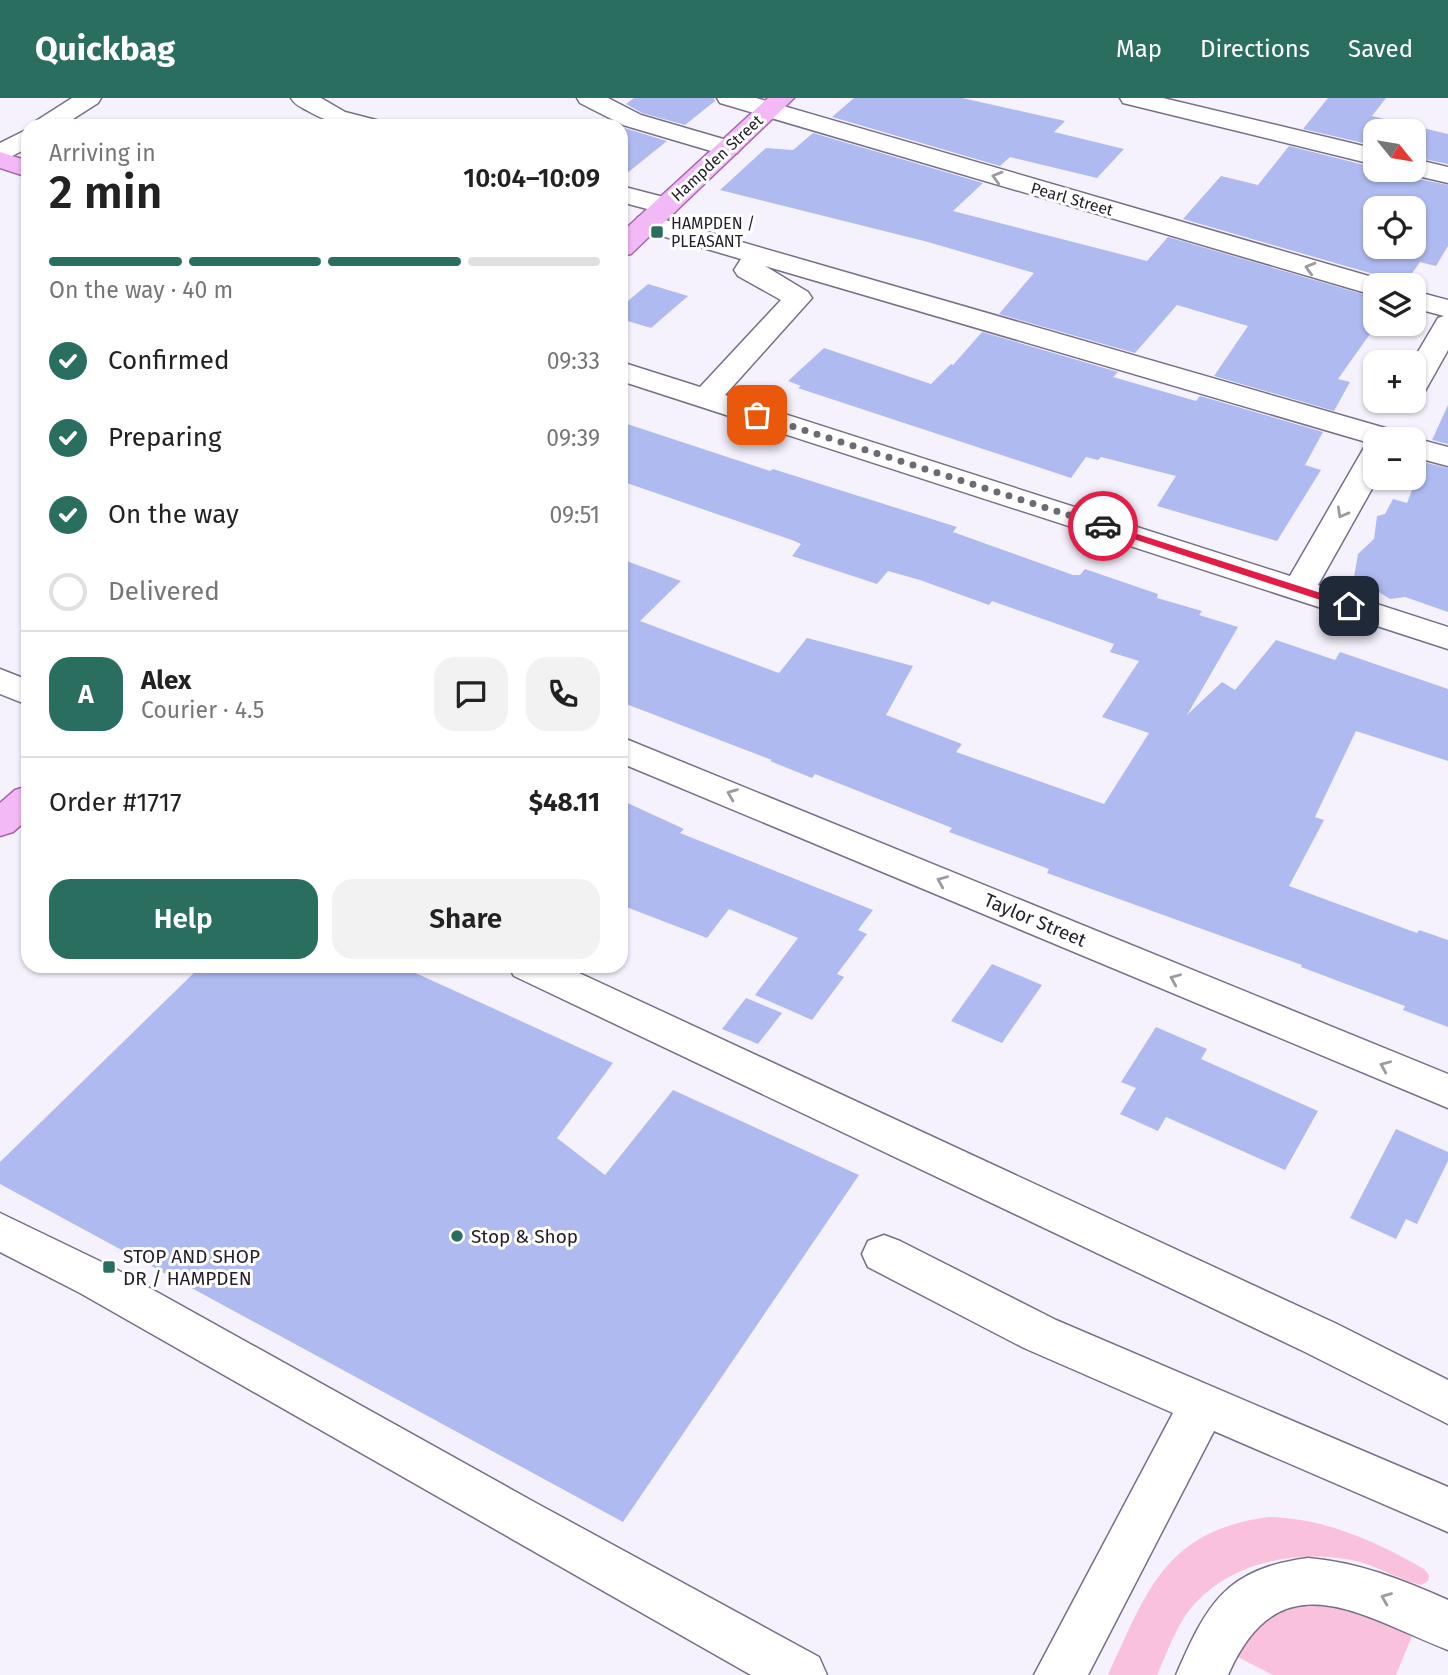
<!DOCTYPE html>
<html lang="en">
<head>
<meta charset="utf-8">
<style>
  :root { --surface:#fff; --page:#f2f2f2; --text:#222; --muted:#767676; --line:#e0e0e0; --accent:#2a6e5f }
  body { margin:0; font-family:"Fira Sans",sans-serif; background:var(--page); color:var(--text); height:100vh; display:flex; flex-direction:column; font-size:26px; white-space:nowrap }
  * { box-sizing:border-box; margin:0 }
  p { font-size:23px; color:var(--muted) }
  .icon { flex:none; width:38px; height:38px; fill:none; stroke:currentColor; stroke-width:2; stroke-linecap:round; stroke-linejoin:round }
  .map { position:relative; flex:1; overflow:hidden }
  .panel { position:absolute; left:21px; top:21px; width:607px; height:854px; display:flex; flex-direction:column; background:var(--surface); border-radius:21px; box-shadow:0 2px 5px #0004 }
  .panel>* { flex:none }
  .needle { width:46px; rotate:120deg }
  .controls { position:absolute; left:1363px; top:21px; display:grid; gap:14px }
  .controls a { display:grid; place-items:center; width:63px; height:63px; border-radius:14px; background:var(--surface); box-shadow:0 2px 5px #0004; font-size:35px }
  .pin { position:absolute; display:grid; place-items:center; width:60px; height:60px; color:#fff; margin:-30px; border-radius:14px; box-shadow:0 4px 10px #0006 }
  .courier { position:absolute; display:grid; place-items:center; width:70px; height:70px; margin:-35px; border:5px solid #e11d48; border-radius:50%; background:#fff; color:#222; box-shadow:0 2px 9px #0007 }
  .headline em { font-style:normal; font-weight:600 }
  .headline div { display:flex; flex-direction:column-reverse }
  .headline { display:flex; align-items:center; justify-content:space-between; height:119px; padding:0 28px }
  h1 { font-size:46px; font-weight:600; line-height:52px }
  .bar { display:grid; grid-template-columns:repeat(4,1fr); gap:10px 7px; align-content:center; height:84px; padding:0 28px }
  .bar i { height:9px; border-radius:5px; background:var(--line) }
  .bar .selected { background:var(--accent) }
  .bar p { grid-column:span 4 }
  .line { display:flex; align-items:center; gap:18px; padding:0 28px; border-top:2px solid var(--line) }
  .line div { flex:1 }
  .round { display:grid; place-items:center; flex:none; width:74px; height:74px; border-radius:21px; background:var(--page) }
  ol { padding:0 28px; list-style:none }
  li { display:flex; align-items:center; gap:21px; height:77px }
  li p { margin-inline-start:auto }
  li .icon { padding:7px; border-radius:50%; background:var(--accent); color:#fff; stroke-width:4 }
  li:last-child { color:var(--muted) }
  li i { width:38px; height:38px; border:4px solid var(--line); border-radius:50% }
  .button { display:flex; gap:14px; margin-top:auto; padding:14px 28px }
  .button a { flex:1; height:80px; border-radius:21px; background:var(--accent); color:#fff; font-size:28px; font-weight:600; line-height:80px; text-align:center }
  .button a+a { background:var(--page); color:var(--text) }
  header { display:flex; align-items:center; gap:42px; box-sizing:border-box; height:98px; padding:0 35px; background:var(--accent); color:#fff }
  header strong { font-size:33px }
  nav { display:flex; gap:38px; margin-inline-start:auto; font-size:24px }
  .map>svg:first-child { display:block }
  .green { fill:#f9c1db }
  .building { fill:#afbaf0; fill-rule:evenodd }
  .lines { fill:none; stroke-linecap:round; stroke-linejoin:round }
  .minor-casing { stroke:#776f88; stroke-width:3 }
  .major-casing { stroke:#a566ac; stroke-width:3 }
  .minor { fill:#fff; fill-rule:evenodd }
  .major { fill:#f3b9f7; fill-rule:evenodd }
  .oneway { stroke:#9c9ba0 }
  .route { fill:#e11d48 }
  .done { stroke:#6d6a74; stroke-width:7; stroke-dasharray:0 12.6 }
  .poi-dot { fill:#2a6e5f; stroke:#fff; stroke-width:2.5 }
  .labels { text-anchor:middle; dominant-baseline:central; stroke-width:6; stroke-linejoin:round; paint-order:stroke }
  .far-street-label { font-size:16px; fill:#24202b; stroke:#fff }
  .far-poi-label { font-size:16px; fill:#24202b; stroke:#fff; text-anchor:start }
  .street-label { font-size:19px; fill:#24202b; stroke:#fff }
  .poi-label { font-size:19px; fill:#24202b; stroke:#fff; text-anchor:start }
</style>
</head>
<body>
<header>
<strong>Quickbag</strong>
<nav><a>Map</a><a>Directions</a><a>Saved</a></nav>
</header>
<div class="map">
<svg width="1448" height="1577" viewBox="0 0 1448 1577">
  <rect width="100%" height="100%" fill="#f5f2fd"/>
  <g class="green">
    <path d="M1268,1419C1324,1420 1376,1443 1424,1471L1429,1477L1428,1483L1421,1487C1400,1482 1381,1470 1360,1464C1302,1450 1231,1462 1191,1510C1176,1528 1167,1555 1157,1577H1108C1147,1493 1165,1433 1268,1419Z"/>
    <path d="M1297,1507L1342,1509L1412,1538L1396,1577H1273L1232,1556L1261,1521Z"/>
  </g>
  <g class="building">
    <path d="M634,0H714L715,3L685,27L642,15L626,6Z"/>
    <path d="M854,0H962L1065,23L1054,34L1124,51L1097,80L1010,59L1000,68L832,19Z"/>
    <path d="M1328,0H1386L1372,18L1448,36V66L1414,59V33H1376V48L1303,31Z"/>
    <path d="M621,29L667,43L621,80Z"/>
    <path d="M813,35L983,85L953,113L1147,163L1168,139L1376,200L1377,226L1338,281L1350,284L1334,313L1214,278L1248,228L1177,207L1135,255L999,216L1034,175L928,144L720,92L766,50L793,52Z"/>
    <path d="M1289,48L1376,70V72H1400L1404,78L1448,87V148L1436,168L1420,164L1404,187H1392L1387,180L1183,121L1221,78L1258,87ZM1376,110H1414V149H1376Z"/>
    <path d="M648,186L688,198L651,230L621,221V209Z"/>
    <path d="M982,234L1118,274L1113,279L1196,303L1200,298L1323,334L1305,367L1321,372L1277,443L1157,408L1176,378L1101,359L1098,362L1086,359L1071,380L798,290L801,288L788,283L824,250L931,286L951,266L953,267Z"/>
    <path d="M1448,307V346L1432,342Z"/>
    <path d="M621,324L770,373L773,371L957,429L953,434L1073,477H1080L1085,471L1158,496L1157,500L1202,513L1199,517L1238,529L1187,617L1222,584L1235,592L1276,542L1335,562L1340,554L1448,591V663L1356,633L1315,719L1324,722L1289,788L1417,835L1419,832L1448,842V929L1403,912L1405,908L1301,869L1302,867L1047,775L1049,771L949,734L952,730L815,676L812,680L770,663L772,662L621,604V461L681,483L640,523L779,575L807,540L913,568L886,617L962,646L956,654L1104,706L1149,635L1102,619L1139,563L1110,554L1114,546L992,503L989,507L920,482L888,473L877,486L792,458L801,446L792,442L621,383Z"/>
    <path d="M1423,364L1448,370V514L1405,499L1390,501L1374,491L1353,485L1358,456L1374,441L1377,418L1385,416L1393,401L1407,405Z"/>
    <path d="M621,702L684,731L680,735L873,812L858,832L867,836L837,876L844,879L812,922L755,897L798,840L729,811L707,840L621,807Z"/>
    <path d="M992,866L1042,887L1002,945L951,923Z"/>
    <path d="M201,868H400L613,965L557,1040L605,1077L673,992L859,1077L623,1424L0,1086V1064Z"/>
    <path d="M746,900L782,915L758,946L722,931Z"/>
    <path d="M1156,929L1207,951L1201,961L1318,1013L1285,1072L1166,1019L1158,1033L1120,1016L1136,990L1121,984Z"/>
    <path d="M1396,1031L1448,1054V1063L1417,1126L1406,1121L1396,1141L1350,1120Z"/>
  </g>
  <g class="lines">
    <g class="minor-casing">
      <g id="minor">
        <path d="M72,0H101L98,5L62,28H32L36,23Z"/>
        <path d="M291,0H321L345,14L380,23L384,28C352,28 336,29 308,13C301,9 295,7 291,0Z"/>
        <path d="M577,0H608L641,17L737,45L741,50L737,55L728,58L623,27L580,5Z"/>
        <path d="M717,0H756L1386,183L1389,187H1376V197L1366,195L720,5Z"/>
        <path d="M1120,0H1163L1376,51V67L1123,5Z"/>
        <path d="M28,31V50L0,64V45Z"/>
        <path d="M1414,61L1448,69V85L1405,75L1403,72H1414Z"/>
        <path d="M621,88L675,102L679,108L675,114L666,116L621,104Z"/>
        <path d="M648,117L1399,334L1403,341H1376V380H1378L1318,487L1448,529V551L621,283V264L700,289L781,202L738,178L734,172L741,161L638,131L635,125L638,119ZM765,168L1373,346L1365,348L1361,355L1290,478L725,297L812,200L808,194Z"/>
        <path d="M1414,193L1448,202V252L1425,293L1414,296L1412,264L1438,220L1444,218L1414,210Z"/>
        <path d="M1414,340L1448,349V368L1414,359V341H1408Z"/>
        <path d="M0,571L28,582V607L0,596Z"/>
        <path d="M621,639L1448,976V1010L621,665Z"/>
        <path d="M508,868H564L1337,1226L1448,1282V1326L1305,1254L514,878Z"/>
        <path d="M0,1115L112,1169L536,1405L819,1559L827,1577H751L80,1195L0,1154Z"/>
        <path d="M884,1137L900,1143L1056,1222L1448,1389V1434L1214,1333L1088,1577H1034L1173,1315L1024,1250L868,1169L862,1156L868,1143Z"/>
        <path d="M1308,1460C1358,1464 1403,1482 1448,1502V1552C1361,1518 1280,1458 1228,1577H1176C1207,1506 1225,1471 1308,1460Z"/>
      </g>
    </g>
    <g class="major-casing">
      <g id="major">
        <path d="M768,0H794L631,156L621,158V135Z"/>
        <path d="M0,54L28,63V79L0,70Z"/>
        <path d="M28,688V721L13,734L0,738V705L15,692Z"/>
      </g>
    </g>
    <use href="#minor" class="minor"/>
    <use href="#major" class="major"/>
  </g>
  <defs><path id="oneway-chevron" d="M-2-3.5L2.5 0L-2 3.5" fill="none" stroke-width="1.6" stroke-linecap="round" stroke-linejoin="round" transform="scale(1.75)"/></defs>
  <g class="oneway">
    <use href="#oneway-chevron" transform="translate(997 79) rotate(-164)"/>
    <use href="#oneway-chevron" transform="translate(1310 170) rotate(-164)"/>
    <use href="#oneway-chevron" transform="translate(1342 415) rotate(119)"/>
    <use href="#oneway-chevron" transform="translate(732 696) rotate(-158)"/>
    <use href="#oneway-chevron" transform="translate(942 783) rotate(-157)"/>
    <use href="#oneway-chevron" transform="translate(1175 881) rotate(-157)"/>
    <use href="#oneway-chevron" transform="translate(1385 968) rotate(-157)"/>
    <use href="#oneway-chevron" transform="translate(1386 1500) rotate(-158)"/>
  </g>
  <path class="route" d="M1103,425L1352,505L1354,508L1345,510L1100,430V426Z"/>
  <g class="lines">
    <path class="done" d="M757,317L1103,428"/>
  </g>
  <g class="poi-dot">
    <rect x="650" y="127" width="14" height="14" rx="3.5"/>
    <circle cx="457" cy="1138" r="7"/>
    <rect x="102" y="1162" width="14" height="14" rx="3.5"/>
  </g>
  <g class="labels">
    <g class="far-street-label">
      <text transform="translate(717 60) rotate(-43)">Hampden Street</text>
      <text transform="translate(1072 101) rotate(16)">Pearl Street</text>
    </g>
    <g class="far-poi-label">
      <text x="671" y="125">HAMPDEN /<tspan x="671" dy="18">PLEASANT</tspan></text>
    </g>
    <g class="street-label">
      <text transform="translate(1035 822) rotate(23)">Taylor Street</text>
    </g>
    <g class="poi-label">
      <text x="471" y="1138">Stop &amp; Shop</text>
      <text x="123" y="1158">STOP AND SHOP<tspan x="123" dy="22">DR / HAMPDEN</tspan></text>
    </g>
  </g>
</svg>
<div class="controls">
<a><svg class="needle" viewBox="-14 -14 28 28"><path d="M0-13l5 13h-10z" fill="#e53935"/><path d="M0 13l5-13h-10z" fill="#767676"/></svg></a>
<a><svg class="icon" aria-label="locate" viewBox="0 0 24 24"><circle cx="12" cy="12" r="6"/><path d="M12 2v4M12 18v4M2 12h4M18 12h4"/></svg></a>
<a><svg class="icon" aria-label="layers" viewBox="0 0 24 24"><path d="M12 4l9 5-9 5-9-5zM3 14l9 5 9-5"/></svg></a>
<a>+</a>
<a>−</a>
</div>
<div class="pin" style="left:757px;top:317px;background:#ea580c"><svg class="icon" aria-label="bag" viewBox="0 0 24 24"><path d="M5 8h14l-1 12H6zM9 8a3 3 0 0 1 6 0"/></svg></div>
<div class="pin" style="left:1349px;top:508px;background:#1f2937"><svg class="icon" aria-label="home" viewBox="0 0 24 24"><path d="M3 11l9-7 9 7M6 9v11h12V9"/></svg></div>
<div class="courier" style="left:1103px;top:428px"><svg class="icon" aria-label="car" viewBox="0 0 24 24"><path d="M5 17H2v-5l4-1 3-4h7l3 4 3 1v5h-3M9 17h6M6 11h13"/><circle cx="7" cy="17" r="2"/><circle cx="17" cy="17" r="2"/></svg></div>
<section class="panel">
<div class="headline"><div><h1>2 min</h1><p>Arriving in</p></div><em>10:04–10:09</em></div>
<div class="bar"><i class="selected"></i><i class="selected"></i><i class="selected"></i><i></i><p>On the way · 40 m</p></div>
<ol>
<li><svg class="icon" aria-label="check" viewBox="0 0 24 24"><path d="M5 12l5 5 9-10"/></svg>Confirmed<p>09:33</p></li>
<li><svg class="icon" aria-label="check" viewBox="0 0 24 24"><path d="M5 12l5 5 9-10"/></svg>Preparing<p>09:39</p></li>
<li><svg class="icon" aria-label="check" viewBox="0 0 24 24"><path d="M5 12l5 5 9-10"/></svg>On the way<p>09:51</p></li>
<li><i></i>Delivered</li>
</ol>
<div class="line" style="height:126px"><b class="round" style="background:var(--accent);color:#fff">A</b><div><b>Alex</b><p>Courier · 4.5</p></div><a class="round"><svg class="icon" aria-label="chat" viewBox="0 0 24 24"><path d="M4 5h16v11H9l-5 4z"/></svg></a><a class="round"><svg class="icon" aria-label="phone" viewBox="0 0 24 24"><path d="M5 4h4l2 5-3 2q2 4 5 5l2-3 5 2v4C11 20 4 13 5 4z"/></svg></a></div>
<div class="line" style="height:91px"><div>Order #1717</div><b>$48.11</b></div>
<div class="button"><a>Help</a><a>Share</a></div>
</section>
</div>
</body>
</html>
